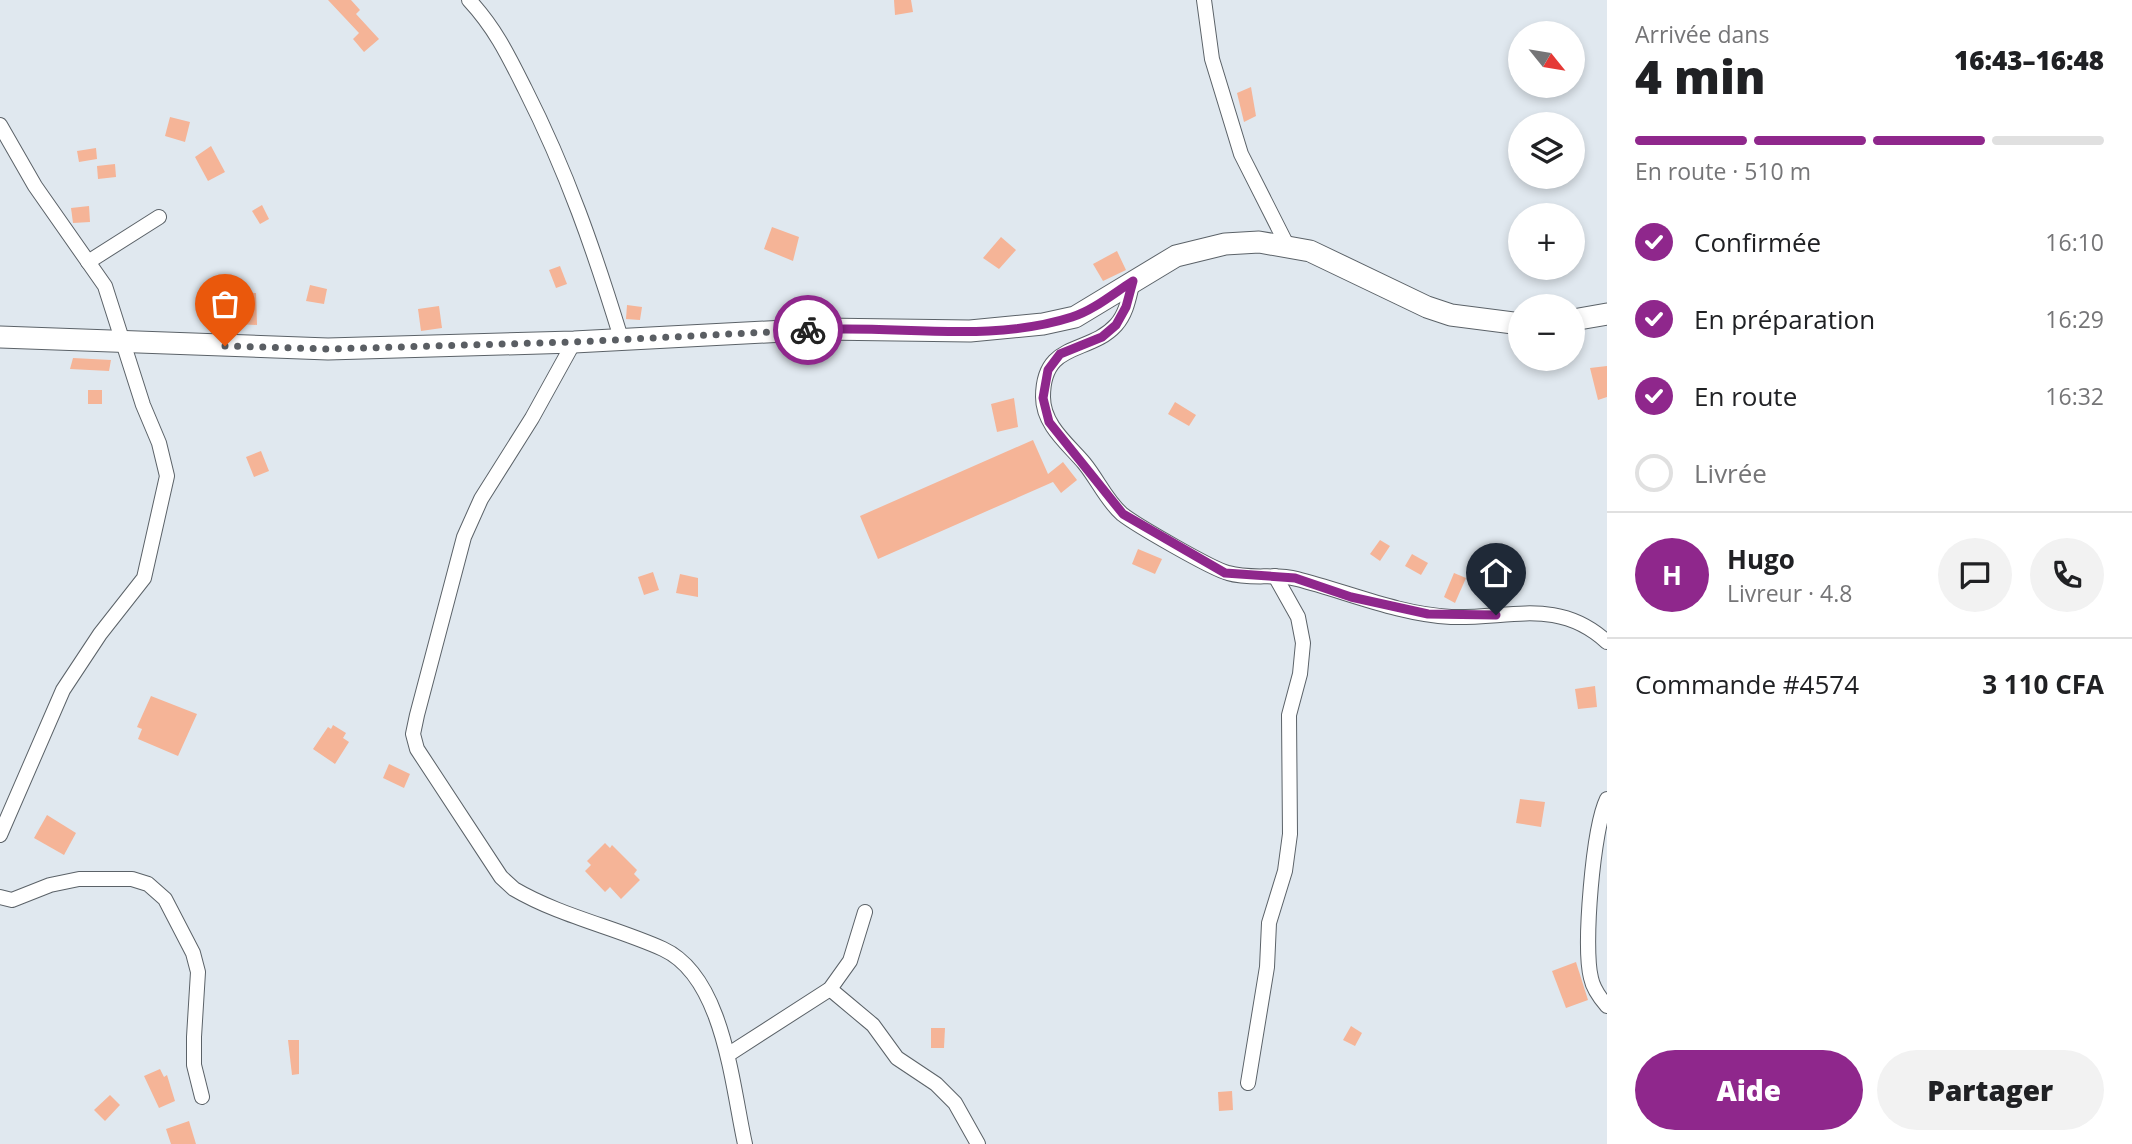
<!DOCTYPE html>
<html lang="fr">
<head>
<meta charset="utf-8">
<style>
  :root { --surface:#fff; --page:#f2f2f2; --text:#202124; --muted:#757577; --line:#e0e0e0; --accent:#8f278c }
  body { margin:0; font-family:"Open Sans",sans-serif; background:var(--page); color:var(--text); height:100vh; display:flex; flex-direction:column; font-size:26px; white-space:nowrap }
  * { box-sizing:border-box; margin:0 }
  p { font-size:23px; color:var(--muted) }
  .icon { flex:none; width:38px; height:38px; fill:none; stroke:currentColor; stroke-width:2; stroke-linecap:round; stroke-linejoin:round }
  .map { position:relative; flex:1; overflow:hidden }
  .panel { display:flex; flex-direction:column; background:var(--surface); width:525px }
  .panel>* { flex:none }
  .needle { width:46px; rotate:120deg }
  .buttons { position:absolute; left:1508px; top:21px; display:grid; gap:14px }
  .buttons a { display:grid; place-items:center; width:77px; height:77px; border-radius:50%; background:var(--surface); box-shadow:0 4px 10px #0003; font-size:35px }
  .pin { position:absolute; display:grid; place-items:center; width:60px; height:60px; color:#fff; margin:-72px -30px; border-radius:50% 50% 50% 0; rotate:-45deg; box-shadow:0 0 7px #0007 }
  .pin .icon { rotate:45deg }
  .courier { position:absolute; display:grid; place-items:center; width:70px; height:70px; margin:-35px; border:5px solid #8f278c; border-radius:50%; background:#fff; color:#222; box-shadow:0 2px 9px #0007 }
  .headline em { font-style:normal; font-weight:800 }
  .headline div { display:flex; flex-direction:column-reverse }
  .headline { display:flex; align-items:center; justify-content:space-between; height:119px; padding:0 28px }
  h1 { font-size:46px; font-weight:800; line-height:52px }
  .bar { display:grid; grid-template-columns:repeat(4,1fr); gap:10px 7px; align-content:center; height:84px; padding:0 28px }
  .bar i { height:9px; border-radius:5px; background:var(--line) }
  .bar .on { background:var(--accent) }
  .bar p { grid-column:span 4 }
  .line { display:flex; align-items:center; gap:18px; padding:0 28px; border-top:2px solid var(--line) }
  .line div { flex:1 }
  .round { display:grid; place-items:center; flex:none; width:74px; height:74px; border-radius:37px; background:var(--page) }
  ol { padding:0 28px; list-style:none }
  li { display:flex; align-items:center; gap:21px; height:77px }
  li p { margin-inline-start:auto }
  li .icon { padding:7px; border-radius:50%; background:var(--accent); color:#fff; stroke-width:4 }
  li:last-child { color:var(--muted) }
  li i { width:38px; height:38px; border:4px solid var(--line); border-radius:50% }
  .action { display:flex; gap:14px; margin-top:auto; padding:14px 28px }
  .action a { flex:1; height:80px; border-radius:42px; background:var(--accent); color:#fff; font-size:28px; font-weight:800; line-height:80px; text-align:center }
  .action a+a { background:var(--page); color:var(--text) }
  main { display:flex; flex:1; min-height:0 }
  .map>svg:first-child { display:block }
  .building { fill:#f5b497 }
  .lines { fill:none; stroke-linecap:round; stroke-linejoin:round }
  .street-casing { stroke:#5b6268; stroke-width:16 }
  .secondary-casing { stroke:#5b6268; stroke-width:23 }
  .street { stroke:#fff; stroke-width:14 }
  .secondary { stroke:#fff; stroke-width:21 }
  .done { stroke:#5a5e63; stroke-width:7; stroke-dasharray:0 12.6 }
  .route { stroke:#8f278c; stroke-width:9 }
</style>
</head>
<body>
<main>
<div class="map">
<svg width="1607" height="1144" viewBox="0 0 1607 1144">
  <rect width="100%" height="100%" fill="#e0e8ef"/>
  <g class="building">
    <path d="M328,0H351L360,10L356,14L379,39L364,52L353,39L359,33Z"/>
    <path d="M894,0H911L913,12L895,15Z"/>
    <path d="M1251,87L1256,116L1244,122L1237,93Z"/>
    <path d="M170,117L190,122L185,142L165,136Z"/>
    <path d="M211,146L225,172L208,181L195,157Z"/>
    <path d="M96,148L97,159L79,162L77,151Z"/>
    <path d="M115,164L116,177L98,179L97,166Z"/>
    <path d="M262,205L269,219L260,224L252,211Z"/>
    <path d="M89,206L90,222L73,223L71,208Z"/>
    <path d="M772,227L799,237L793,261L764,249Z"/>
    <path d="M1001,237L1016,250L999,269L983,258Z"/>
    <path d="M1117,251L1126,270L1103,281L1093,264Z"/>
    <path d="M560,266L567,284L556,288L549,270Z"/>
    <path d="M310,285L327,289L324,304L306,301Z"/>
    <path d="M208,292L256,293L257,325L210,323Z"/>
    <path d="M627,305L642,307L640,320L626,319Z"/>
    <path d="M439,306L442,328L421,331L418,309Z"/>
    <path d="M73,358L111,360L109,371L70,369Z"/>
    <path d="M1607,366V397L1598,400L1590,368Z"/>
    <rect x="88" y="390" width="14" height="14"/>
    <path d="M1014,398L1018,427L997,432L991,404Z"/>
    <path d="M1175,402L1196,415L1189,426L1168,414Z"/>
    <path d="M1033,440L1048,474L1063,462L1077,480L1061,493L1053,482L878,559L860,516Z"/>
    <path d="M261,451L269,471L254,477L246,457Z"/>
    <path d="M1380,540L1390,546L1380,561L1370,554Z"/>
    <path d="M1138,549L1162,559L1155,574L1132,564Z"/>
    <path d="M1412,554L1428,563L1421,575L1405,566Z"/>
    <path d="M653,572L659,590L644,595L638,577Z"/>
    <path d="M1454,573L1466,578L1455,603L1444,597Z"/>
    <path d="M680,574L698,578V597L676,593Z"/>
    <path d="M1595,686L1597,707L1578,709L1575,689Z"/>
    <path d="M151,696L197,714L178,756L138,739L142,729L137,727Z"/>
    <path d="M333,725L346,733L343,738L349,742L335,764L313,749L328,727L331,729Z"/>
    <path d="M389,764L410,774L404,788L383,778Z"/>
    <path d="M1520,799L1545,802L1541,827L1516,823Z"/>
    <path d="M47,815L76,833L64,855L34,838Z"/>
    <path d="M605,843L610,848L612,845L637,870L634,874L640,880L621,899L610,887L605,892L585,871L591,865L587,861Z"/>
    <path d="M1576,962L1588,1000L1566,1008L1552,971Z"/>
    <path d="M1351,1026L1362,1033L1355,1046L1343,1040Z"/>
    <path d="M931,1028H945L944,1048H931Z"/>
    <path d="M288,1040H299V1074L292,1075Z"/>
    <path d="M160,1069L164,1077L167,1075L175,1101L159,1108L144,1076Z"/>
    <path d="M1232,1091L1233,1110L1219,1111L1218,1092Z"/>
    <path d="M110,1095L120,1105L105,1121L94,1110Z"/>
    <path d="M189,1121L196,1144H171L166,1129Z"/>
  </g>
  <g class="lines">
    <g class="street-casing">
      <g id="street">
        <path d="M469,0C495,28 508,55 525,89C567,172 594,250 621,338"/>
        <path d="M1204,0L1212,59L1241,154L1287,245"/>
        <path d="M0,125L35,186L105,286L143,405L159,443L167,476L144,578L100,634L63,690L0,835"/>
        <path d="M88,262L159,217"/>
        <path d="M1133,281C1129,296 1127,313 1116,325C1089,355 1043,340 1043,397C1043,425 1068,444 1084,463C1098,480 1106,500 1122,514C1136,525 1212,569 1228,573C1251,580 1274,573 1297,579C1348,592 1398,614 1451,617C1510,619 1558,597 1607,642"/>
        <path d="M574,342L532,418L481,499L464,537L417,715L413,734L417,749L501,877L514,889C560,916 614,927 663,949C724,977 732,1086 745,1144"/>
        <path d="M1607,799C1593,828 1583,947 1591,978C1593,988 1600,998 1607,1006"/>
        <path d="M0,897L12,900L50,885L79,879H132L148,884L165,899L193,953L198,972L194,1037V1065L202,1097"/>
        <path d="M830,989L873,1025L897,1058L936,1084L955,1103L978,1144"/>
        <path d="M729,1054L830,989L850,961L865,912"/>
        <path d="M1248,1083L1267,967L1269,923L1285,871L1290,834L1289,715L1300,674L1303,643L1298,617L1275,576"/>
      </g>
    </g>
    <g class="secondary-casing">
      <g id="secondary">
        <path d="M1573,320L1607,314"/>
        <path d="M0,337L328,349L574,342L822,329L970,331L1043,324L1075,317L1176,256L1225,244L1259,242L1310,251L1427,307L1451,315L1521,324"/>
      </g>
    </g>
    <use href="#street" class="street"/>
    <use href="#secondary" class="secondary"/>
  </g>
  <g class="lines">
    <path class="done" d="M225,346L328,349L574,342L808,330"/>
    <path class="route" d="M808,330C895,324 988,344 1072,317C1094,310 1114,293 1133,281L1126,307L1116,325L1102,337L1060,354L1048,370L1043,398L1049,422L1123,514L1225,573L1295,578L1351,597L1428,614L1496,615"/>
  </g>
</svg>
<div class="buttons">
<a><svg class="needle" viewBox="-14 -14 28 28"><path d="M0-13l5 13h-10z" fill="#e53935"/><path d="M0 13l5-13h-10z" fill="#757577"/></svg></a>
<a><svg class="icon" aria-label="layers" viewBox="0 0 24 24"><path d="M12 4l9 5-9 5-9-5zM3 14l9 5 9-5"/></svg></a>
<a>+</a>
<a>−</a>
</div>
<div class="pin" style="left:225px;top:346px;background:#ea580c"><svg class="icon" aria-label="bag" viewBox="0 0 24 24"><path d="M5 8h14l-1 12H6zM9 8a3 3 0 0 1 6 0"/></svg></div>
<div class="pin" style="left:1496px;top:615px;background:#1f2937"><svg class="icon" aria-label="home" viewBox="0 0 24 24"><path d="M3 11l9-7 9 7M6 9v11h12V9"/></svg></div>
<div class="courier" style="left:808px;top:330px"><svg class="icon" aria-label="bike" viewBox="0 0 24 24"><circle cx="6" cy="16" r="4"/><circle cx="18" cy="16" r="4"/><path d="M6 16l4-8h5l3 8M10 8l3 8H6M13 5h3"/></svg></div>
</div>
<section class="panel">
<div class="headline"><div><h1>4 min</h1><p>Arrivée dans</p></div><em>16:43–16:48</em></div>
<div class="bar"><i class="on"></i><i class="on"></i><i class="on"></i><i></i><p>En route · 510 m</p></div>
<ol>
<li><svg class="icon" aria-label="check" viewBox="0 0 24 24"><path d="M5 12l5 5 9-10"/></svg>Confirmée<p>16:10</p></li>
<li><svg class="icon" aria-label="check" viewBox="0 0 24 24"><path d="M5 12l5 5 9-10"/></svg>En préparation<p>16:29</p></li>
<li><svg class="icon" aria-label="check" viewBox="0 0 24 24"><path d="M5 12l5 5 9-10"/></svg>En route<p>16:32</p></li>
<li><i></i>Livrée</li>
</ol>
<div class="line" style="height:126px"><b class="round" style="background:var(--accent);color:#fff">H</b><div><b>Hugo</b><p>Livreur · 4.8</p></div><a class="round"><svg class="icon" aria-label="chat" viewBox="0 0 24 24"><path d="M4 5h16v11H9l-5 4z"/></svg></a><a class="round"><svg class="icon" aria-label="phone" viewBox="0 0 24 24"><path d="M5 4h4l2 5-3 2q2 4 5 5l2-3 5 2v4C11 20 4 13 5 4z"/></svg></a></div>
<div class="line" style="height:91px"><div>Commande #4574</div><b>3 110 CFA</b></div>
<div class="action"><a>Aide</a><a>Partager</a></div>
</section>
</main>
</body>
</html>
